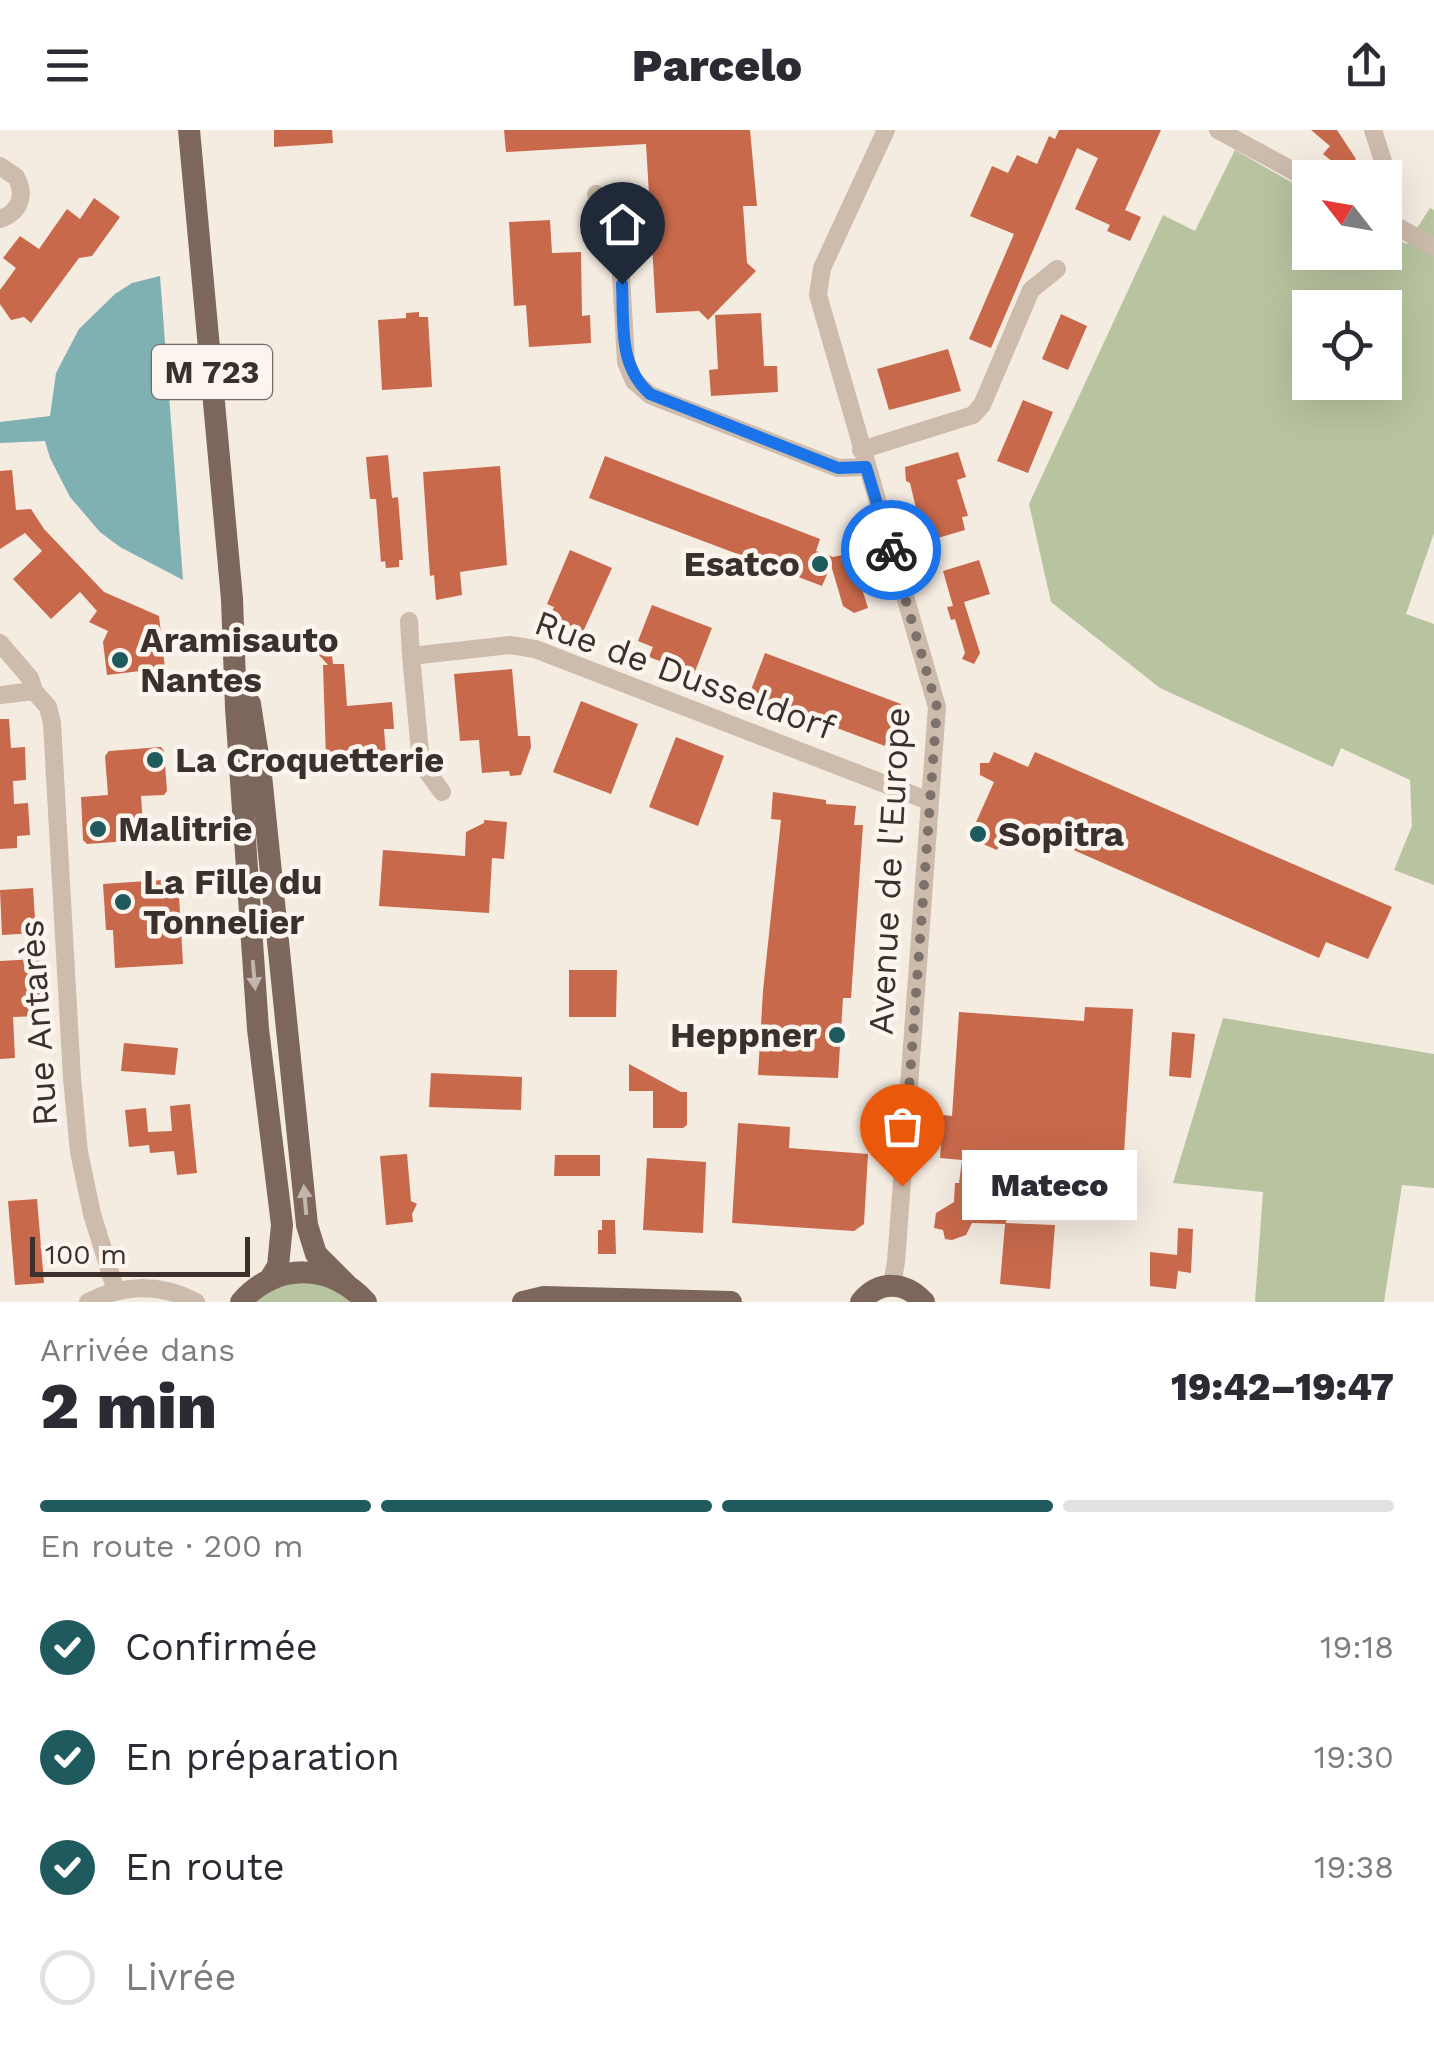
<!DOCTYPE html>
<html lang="fr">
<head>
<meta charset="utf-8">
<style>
  :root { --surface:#fff; --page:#f2f2f3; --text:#2b2b33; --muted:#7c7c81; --line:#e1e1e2; --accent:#1f5a5e }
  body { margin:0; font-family:"Work Sans",sans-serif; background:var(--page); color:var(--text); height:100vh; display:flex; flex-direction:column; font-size:38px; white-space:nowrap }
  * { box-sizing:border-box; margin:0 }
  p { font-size:32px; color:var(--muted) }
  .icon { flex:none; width:55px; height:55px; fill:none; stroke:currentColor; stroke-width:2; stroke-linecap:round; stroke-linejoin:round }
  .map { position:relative; height:1172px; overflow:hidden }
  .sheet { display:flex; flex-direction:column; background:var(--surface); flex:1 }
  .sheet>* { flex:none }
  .needle { width:65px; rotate:301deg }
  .fabs { position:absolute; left:1292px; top:30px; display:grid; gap:20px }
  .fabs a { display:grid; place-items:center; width:110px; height:110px; border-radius:0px; background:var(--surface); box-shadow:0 10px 40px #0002; font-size:50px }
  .scale { position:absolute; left:30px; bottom:25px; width:220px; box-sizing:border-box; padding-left:10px; border:5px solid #3b302b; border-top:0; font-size:28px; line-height:35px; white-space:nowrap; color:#3b302b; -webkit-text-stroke:8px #fbf5ee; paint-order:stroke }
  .pin { position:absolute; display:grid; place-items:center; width:85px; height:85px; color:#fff; margin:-102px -42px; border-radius:50% 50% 50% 0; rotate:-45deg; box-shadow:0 0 10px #0007 }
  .pin .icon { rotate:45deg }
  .courier { position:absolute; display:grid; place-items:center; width:100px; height:100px; margin:-50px; border:8px solid #1a73e8; border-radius:50%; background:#fff; color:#222; box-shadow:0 2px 12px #0007 }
  .bubble { position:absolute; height:70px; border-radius:0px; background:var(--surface); box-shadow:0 10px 40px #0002; font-size:32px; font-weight:800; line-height:70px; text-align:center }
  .head em { font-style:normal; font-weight:800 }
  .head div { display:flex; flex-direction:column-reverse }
  .head { display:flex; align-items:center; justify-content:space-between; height:170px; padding:0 40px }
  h1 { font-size:65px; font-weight:800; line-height:75px }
  .bar { display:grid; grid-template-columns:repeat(4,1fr); gap:15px 10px; align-content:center; height:120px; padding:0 40px }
  .bar i { height:12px; border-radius:8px; background:var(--line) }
  .bar .on { background:var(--accent) }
  .bar p { grid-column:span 4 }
  ol { padding:0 40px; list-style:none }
  li { display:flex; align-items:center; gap:30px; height:110px }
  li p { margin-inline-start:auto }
  li .icon { padding:10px; border-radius:50%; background:var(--accent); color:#fff; stroke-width:4 }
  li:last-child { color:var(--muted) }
  li i { width:55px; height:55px; border:5px solid var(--line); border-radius:50% }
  header { display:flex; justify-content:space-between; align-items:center; height:130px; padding:0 40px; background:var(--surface); font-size:45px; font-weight:800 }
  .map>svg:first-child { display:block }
  .green { fill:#b8c4a0; fill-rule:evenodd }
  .water { fill:#7fb0b2 }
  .building { fill:#c8694b }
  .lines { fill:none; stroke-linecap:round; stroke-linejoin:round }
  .minor { stroke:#cdbbac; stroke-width:18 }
  .major { stroke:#7d675c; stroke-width:22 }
  .oneway { fill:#c2b5ac }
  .done { stroke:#7c716b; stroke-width:10; stroke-dasharray:0 18 }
  .route { stroke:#1a73e8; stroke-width:12 }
  .poi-dot { fill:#1f5a5e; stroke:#fbf5ee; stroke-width:4 }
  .labels { text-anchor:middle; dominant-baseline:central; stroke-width:9; stroke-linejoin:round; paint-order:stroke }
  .shield { fill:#fbf5ee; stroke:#756b66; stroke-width:2.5 }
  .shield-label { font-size:32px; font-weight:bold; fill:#3b302b }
  .poi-label { font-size:35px; font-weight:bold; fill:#3b302b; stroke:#fbf5ee; text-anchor:start }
  .street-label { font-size:35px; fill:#3b302b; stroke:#fbf5ee }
</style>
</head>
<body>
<header><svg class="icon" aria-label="menu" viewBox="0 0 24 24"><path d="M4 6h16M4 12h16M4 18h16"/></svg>Parcelo<svg class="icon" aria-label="share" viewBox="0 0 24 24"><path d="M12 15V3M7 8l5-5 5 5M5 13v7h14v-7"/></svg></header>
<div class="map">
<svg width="1434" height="1172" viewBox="0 0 1434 1172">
  <rect width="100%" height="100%" fill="#f4ebe1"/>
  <g class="green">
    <path d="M1235,20L1310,63V122H1385V105L1407,114L1430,78L1434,80V403L1406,484L1434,494V755L1394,740L1412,696L1410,650L1341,618L1333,637L1160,558L1051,472L1029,374L1163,85L1195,101ZM1310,178H1385V252H1310Z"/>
    <path d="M1223,888L1434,924V1058L1402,1055L1384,1172H1255L1263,1062L1173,1053Z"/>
    <path d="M298,1151C319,1153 335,1157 351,1172H255L276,1157Z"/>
  </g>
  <path class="water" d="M160,146L183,450L120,417L100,402L70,367L50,328L45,311L0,313V292L50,286L56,243L79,199L115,164L132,153Z"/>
  <g class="building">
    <path d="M274,0H332L333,13L274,17Z"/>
    <path d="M504,0H750L757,76H743L747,133L756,141L708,190L699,181L656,183L646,14L506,22Z"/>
    <path d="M1059,0H1161L1125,80L1141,87L1130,111L1107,101L1110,95L1075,79L1098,28L1077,18L991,218L969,209L1014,104L970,86L992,36L1008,43L1017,25L1037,34L1049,6L1055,9Z"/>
    <path d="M1311,0H1337L1356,29L1344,41L1323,24L1330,16Z"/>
    <path d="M94,68L120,87L92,126L79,128L31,193L24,187L11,190L0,174V160L16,138L3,128L20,106L39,119L67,79L80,89Z"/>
    <path d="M550,90L552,123L581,122L582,186L590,185L591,213L529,217L526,175L514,176L509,92Z"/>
    <path d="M419,182V187H428L432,257L382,260L378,190L406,188V183Z"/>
    <path d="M761,183L764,236H777L778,262L711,266L709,240L718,239L715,185Z"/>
    <path d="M1061,184L1087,196L1068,240L1042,229Z"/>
    <path d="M948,219L961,261L889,280L877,239Z"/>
    <path d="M1023,270L1053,282L1028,343L997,331Z"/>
    <path d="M958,322L966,347L957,350L968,386L962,387L965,400L924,412L910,353L906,351L905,337Z"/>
    <path d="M388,325L392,368L398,367L403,430H399V437L386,438L385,431L381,432L376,369H370L366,327Z"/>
    <path d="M605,326L820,409L816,421L833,427L851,423L868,478L854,483L843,476L831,435L822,456L589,368Z"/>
    <path d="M500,336L507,435L460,442L462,465L436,470L434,445L430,446L423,342Z"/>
    <path d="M12,340L16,380L31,379L44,399L104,462L159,486L165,538L107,545L103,512L108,501L89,492L97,481L80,462L51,489L13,449L42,421L25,403L0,419V341Z"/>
    <path d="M570,420L612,438L583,502L550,486L554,477L547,474Z"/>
    <path d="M979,430L990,464L964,472L980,523L974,534L962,529L965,523L955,489L951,490L947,477L953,476L943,441Z"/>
    <path d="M652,475L712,498L694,544L649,527L653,517L638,511Z"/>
    <path d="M331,517L333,534H344L347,576L392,572L394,599H384L387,638L340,641L326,629L323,535H328L319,525L322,518Z"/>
    <path d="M765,523L901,574L885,616L749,565Z"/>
    <path d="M512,539L518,606H530L531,617L521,645L510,646L509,641L482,643L479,610L460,611L454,544Z"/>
    <path d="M581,571L638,594L611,664L553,642Z"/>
    <path d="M0,589H9L11,618L25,617L26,650L13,651L14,674L28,673L30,705L17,706V718L0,719Z"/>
    <path d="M676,607L724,626L698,696L649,677Z"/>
    <path d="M161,617L164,621L167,661L164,665L141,666L144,707L141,710L87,714L83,710L81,667L108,665L105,626L109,621Z"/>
    <path d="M994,622L1028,637L1035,622L1392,777L1368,829L1326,812L1319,828L1010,692L997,720L969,708L994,652L980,645V633H989Z"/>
    <path d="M773,662L826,670V674L856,676L854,695H863L851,868H843L838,948L758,945L763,861L781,690L771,689Z"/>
    <path d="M484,690L507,692L504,729L492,728L489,783L379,776L383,720L465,726L466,702L484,693Z"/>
    <path d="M178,749L183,834L115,838L113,800H106L103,754Z"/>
    <path d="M33,758L36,803L2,805L0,760Z"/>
    <path d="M37,829L41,832L42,852L37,857L42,862L43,882L40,886L13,887L15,928L0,929V831Z"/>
    <path d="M569,840H617L616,887H569Z"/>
    <path d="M1085,877L1133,879L1124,1023H1109L1105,1060L1070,1058L1073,1025L1015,1021L1014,1037L1000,1050L1002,1033L971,1031V1054L1008,1056L1006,1093L1055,1095L1050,1159L1000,1154L1005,1094L972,1093L966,1105L952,1110L945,1109L943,1100L934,1098L936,1083L954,1072L955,1053H959L962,1030L940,1028L943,985L952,986L959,882L1084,891Z"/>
    <path d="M1172,902L1195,904L1191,948L1169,946Z"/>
    <path d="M124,913L178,918L175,945L121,941Z"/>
    <path d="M629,934L681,962H687V995L683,998H653V961H629Z"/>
    <path d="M431,943L522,947L521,980L429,977Z"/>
    <path d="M190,974L197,1043L177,1045L174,1021L150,1023L149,1015L129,1017L125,980L146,978L148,1002L172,1001L170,976Z"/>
    <path d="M738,993L790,997L789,1018L868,1024L864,1094L854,1101L732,1093Z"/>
    <path d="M407,1024L411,1071L417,1074L412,1084L413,1092L386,1095L380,1026Z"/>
    <path d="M555,1025H600V1046H554Z"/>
    <path d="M647,1028L706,1032L703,1103L643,1100Z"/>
    <path d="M37,1069L44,1153L15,1155L8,1071Z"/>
    <path d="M602,1090H615L616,1124H598V1100H602Z"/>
    <path d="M1178,1098L1193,1099L1191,1143L1178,1141L1176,1159L1150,1156V1122L1177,1125Z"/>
  </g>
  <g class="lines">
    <g class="minor">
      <path d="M886,0L822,138L818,165L937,577L896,1132L892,1155"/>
      <path d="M1218,0L1310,50"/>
      <path d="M1373,0C1382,29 1396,61 1387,92"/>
      <path d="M0,36L16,47C26,65 20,82 0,89"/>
      <path d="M596,64L618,93L626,232L634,251L650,265L838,338L866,337"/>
      <path d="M1385,90L1434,117"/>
      <path d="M861,320L973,285L982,275L1031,160L1057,139"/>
      <path d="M409,491L411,526"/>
      <path d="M0,513L30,548L34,561L48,577L52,593L72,948L79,1022L92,1084L116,1161"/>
      <path d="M0,565L34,561"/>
      <path d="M442,662L421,633L411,526L510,515L535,519L929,671"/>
      <path d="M88,1172C124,1154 160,1153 196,1172"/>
    </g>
    <g class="major">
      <path d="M189,0L232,469L236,578L258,899L282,1095L278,1136L270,1149"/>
      <path d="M250,574L261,645L307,1095L316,1124L346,1154"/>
      <path d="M241,1172C275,1132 332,1133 366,1172"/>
      <path d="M523,1172L544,1167L731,1172"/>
      <path d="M861,1172C879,1150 905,1151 924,1172"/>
    </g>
  </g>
  <defs><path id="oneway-solid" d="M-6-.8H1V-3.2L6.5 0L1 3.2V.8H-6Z" transform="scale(2.5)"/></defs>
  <g class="oneway">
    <use href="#oneway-solid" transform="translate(254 845) rotate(85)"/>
    <use href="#oneway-solid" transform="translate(305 1070) rotate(-95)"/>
  </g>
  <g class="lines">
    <path class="done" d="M891,420L937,577L902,1056"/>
    <path class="route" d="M622,154C624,194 618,236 650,264L838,338L866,337L891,420"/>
  </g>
  <g class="poi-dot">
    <circle cx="820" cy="434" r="10"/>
    <circle cx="120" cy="530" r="10"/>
    <circle cx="155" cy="630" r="10"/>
    <circle cx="98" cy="699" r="10"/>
    <circle cx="978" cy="704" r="10"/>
    <circle cx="123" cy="772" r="10"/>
    <circle cx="837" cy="905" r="10"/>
  </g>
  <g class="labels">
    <rect class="shield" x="152" y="215" width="120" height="54" rx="8"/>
    <g class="shield-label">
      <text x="212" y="242">M 723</text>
    </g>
    <g class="poi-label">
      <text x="800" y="434" text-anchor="end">Esatco</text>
      <text x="140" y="510">Aramisauto<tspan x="140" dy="40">Nantes</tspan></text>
      <text x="175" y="630">La Croquetterie</text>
      <text x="118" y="699">Malitrie</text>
      <text x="998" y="704">Sopitra</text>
      <text x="143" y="752">La Fille du<tspan x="143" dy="40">Tonnelier</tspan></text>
      <text x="817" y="905" text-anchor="end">Heppner</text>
    </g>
    <g class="street-label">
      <text transform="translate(685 545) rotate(20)">Rue de Dusseldorf</text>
      <text transform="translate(889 741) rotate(-87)">Avenue de l'Europe</text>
      <text transform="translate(38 893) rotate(-94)">Rue Antarès</text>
    </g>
  </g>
</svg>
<div class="fabs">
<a><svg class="needle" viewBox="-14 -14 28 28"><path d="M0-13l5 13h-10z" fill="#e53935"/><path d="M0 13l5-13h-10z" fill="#7c7c81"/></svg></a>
<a><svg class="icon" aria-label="locate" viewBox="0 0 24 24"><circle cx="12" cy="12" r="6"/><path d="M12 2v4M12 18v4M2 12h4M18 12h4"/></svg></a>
</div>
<div class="scale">100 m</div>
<div class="pin" style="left:902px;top:1056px;background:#ea580c"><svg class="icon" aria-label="bag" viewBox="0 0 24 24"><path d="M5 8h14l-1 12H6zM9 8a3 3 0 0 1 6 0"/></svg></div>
<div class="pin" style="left:622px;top:154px;background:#1f2937"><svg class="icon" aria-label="home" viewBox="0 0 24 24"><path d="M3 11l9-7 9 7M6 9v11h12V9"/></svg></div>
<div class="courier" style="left:891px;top:420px"><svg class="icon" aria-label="bike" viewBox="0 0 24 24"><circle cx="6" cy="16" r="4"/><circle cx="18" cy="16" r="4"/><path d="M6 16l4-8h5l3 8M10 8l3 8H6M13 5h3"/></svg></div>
<div class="bubble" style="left:962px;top:1020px;width:175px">Mateco</div>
</div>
<section class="sheet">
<div class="head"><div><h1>2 min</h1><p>Arrivée dans</p></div><em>19:42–19:47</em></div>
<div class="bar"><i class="on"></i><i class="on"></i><i class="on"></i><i></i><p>En route · 200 m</p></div>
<ol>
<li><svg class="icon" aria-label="check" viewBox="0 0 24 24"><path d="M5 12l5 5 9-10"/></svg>Confirmée<p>19:18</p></li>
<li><svg class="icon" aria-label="check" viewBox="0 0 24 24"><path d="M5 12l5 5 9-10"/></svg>En préparation<p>19:30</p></li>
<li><svg class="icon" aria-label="check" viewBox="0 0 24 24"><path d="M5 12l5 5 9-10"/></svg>En route<p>19:38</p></li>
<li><i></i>Livrée</li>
</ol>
</section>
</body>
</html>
